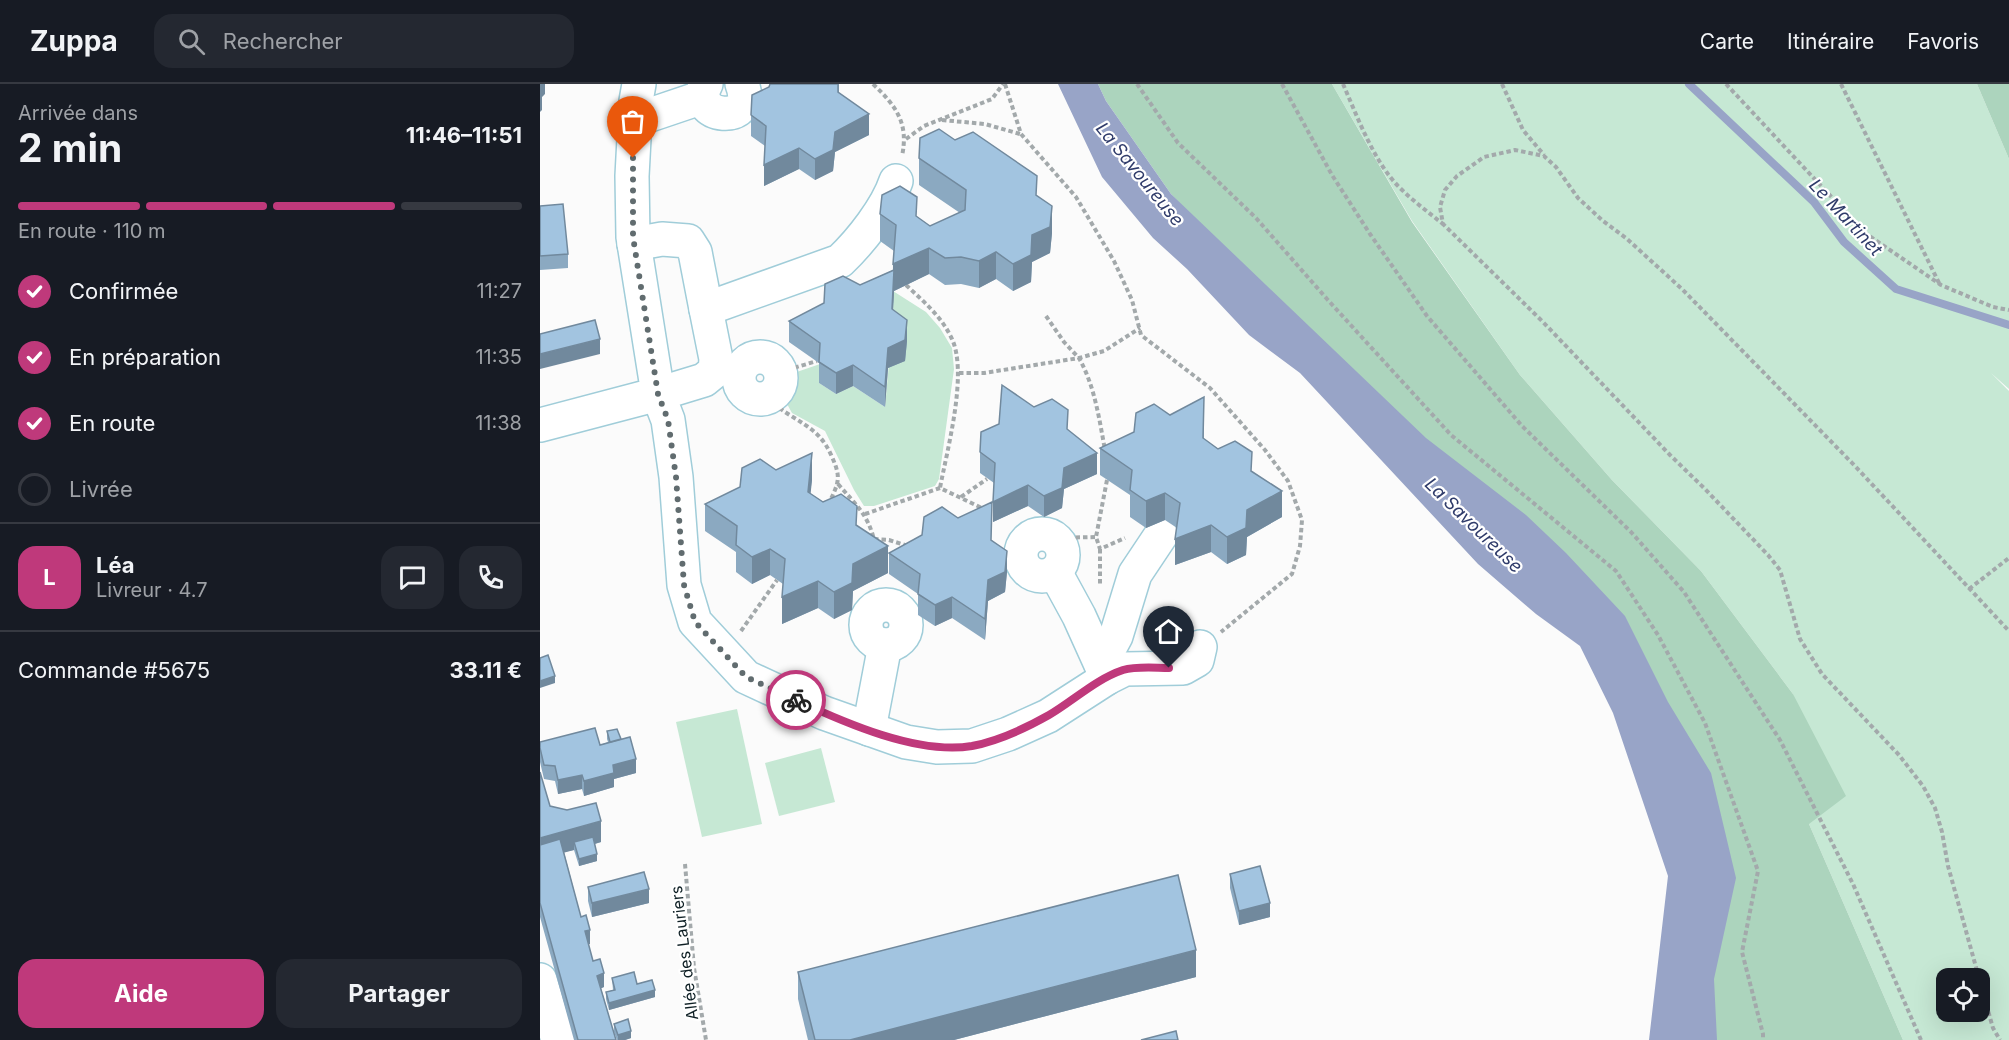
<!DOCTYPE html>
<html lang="fr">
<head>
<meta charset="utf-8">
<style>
  :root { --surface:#171b24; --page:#242831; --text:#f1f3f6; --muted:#9ea1a6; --line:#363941; --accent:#bf397b }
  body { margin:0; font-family:Inter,sans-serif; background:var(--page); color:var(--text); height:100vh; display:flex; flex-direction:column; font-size:22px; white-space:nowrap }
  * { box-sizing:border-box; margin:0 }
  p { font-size:20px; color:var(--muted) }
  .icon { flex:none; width:33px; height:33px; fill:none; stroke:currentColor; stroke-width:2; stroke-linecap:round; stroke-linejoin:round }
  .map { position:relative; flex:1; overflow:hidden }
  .drawer { display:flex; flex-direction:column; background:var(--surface); width:540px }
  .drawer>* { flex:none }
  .tools { position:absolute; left:1396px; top:884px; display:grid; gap:12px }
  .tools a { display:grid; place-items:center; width:54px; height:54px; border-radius:12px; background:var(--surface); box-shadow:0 6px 24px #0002; font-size:30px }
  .pin { position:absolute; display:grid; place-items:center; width:51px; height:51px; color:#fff; margin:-62px -26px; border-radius:50% 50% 50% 0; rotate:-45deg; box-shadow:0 0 6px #0007 }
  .pin .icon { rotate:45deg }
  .courier { position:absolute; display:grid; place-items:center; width:60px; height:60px; margin:-30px; border:4px solid #bf397b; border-radius:50%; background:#fff; color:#222; box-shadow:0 2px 8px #0007 }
  .overview em { font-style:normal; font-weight:700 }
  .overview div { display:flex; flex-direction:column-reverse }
  .overview { display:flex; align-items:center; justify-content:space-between; height:102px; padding:0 18px }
  h1 { font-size:39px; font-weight:700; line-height:45px }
  .bar { display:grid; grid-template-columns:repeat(4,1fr); gap:9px 6px; align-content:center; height:72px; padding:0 18px }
  .bar i { height:8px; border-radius:4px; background:var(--line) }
  .bar .current { background:var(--accent) }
  .bar p { grid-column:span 4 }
  .line { display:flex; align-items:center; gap:15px; padding:0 18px; border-top:2px solid var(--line) }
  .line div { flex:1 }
  .round { display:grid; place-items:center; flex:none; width:63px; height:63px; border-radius:18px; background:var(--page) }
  ol { padding:0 18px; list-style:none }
  li { display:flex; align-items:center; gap:18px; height:66px }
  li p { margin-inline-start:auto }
  li .icon { padding:6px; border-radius:50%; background:var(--accent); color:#fff; stroke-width:4 }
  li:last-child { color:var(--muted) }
  li i { width:33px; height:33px; border:3px solid var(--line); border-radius:50% }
  .primary-button { display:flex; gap:12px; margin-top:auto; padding:12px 18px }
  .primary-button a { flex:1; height:69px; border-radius:18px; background:var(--accent); color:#fff; font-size:24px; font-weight:700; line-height:69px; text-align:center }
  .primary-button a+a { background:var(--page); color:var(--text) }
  header { display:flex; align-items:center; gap:36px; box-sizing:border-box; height:84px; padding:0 30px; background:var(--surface); border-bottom:2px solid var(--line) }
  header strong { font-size:28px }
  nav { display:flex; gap:33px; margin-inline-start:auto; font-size:21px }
  .search { width:420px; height:54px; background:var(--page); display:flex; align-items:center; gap:15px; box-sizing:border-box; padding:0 21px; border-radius:18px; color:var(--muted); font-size:22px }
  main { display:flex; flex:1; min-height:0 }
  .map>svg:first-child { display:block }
  .green { fill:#c6e8d4; fill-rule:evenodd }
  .forest { fill:#acd4bd }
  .water { fill:#98a4c7 }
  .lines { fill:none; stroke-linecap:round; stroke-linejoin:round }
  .stream { stroke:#98a4c7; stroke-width:8 }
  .minor-casing { stroke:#a0cdd9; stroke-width:36 }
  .path { stroke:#a3a9ab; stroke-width:4; stroke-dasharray:4.5 3; stroke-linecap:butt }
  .minor { stroke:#fff; stroke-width:33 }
  .wall { fill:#8ba9c1 }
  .shaded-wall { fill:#71899d }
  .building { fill:#a2c4e0; stroke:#71899d; stroke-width:1.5 }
  .done { stroke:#616c6f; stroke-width:6; stroke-dasharray:0 10.8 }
  .route { stroke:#bf397b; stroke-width:8 }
  .labels { text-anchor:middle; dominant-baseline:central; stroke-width:4.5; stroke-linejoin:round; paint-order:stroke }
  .street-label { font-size:16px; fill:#0e1f24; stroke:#fff }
  .water-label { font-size:18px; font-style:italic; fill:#2f3b6a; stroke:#fff }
</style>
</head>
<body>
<header>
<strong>Zuppa</strong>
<div class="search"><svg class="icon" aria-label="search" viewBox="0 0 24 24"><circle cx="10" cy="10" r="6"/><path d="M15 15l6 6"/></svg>Rechercher</div>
<nav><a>Carte</a><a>Itinéraire</a><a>Favoris</a></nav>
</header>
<main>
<section class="drawer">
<div class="overview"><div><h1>2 min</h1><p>Arrivée dans</p></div><em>11:46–11:51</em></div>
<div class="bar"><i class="current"></i><i class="current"></i><i class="current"></i><i></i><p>En route · 110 m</p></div>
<ol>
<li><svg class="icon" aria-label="check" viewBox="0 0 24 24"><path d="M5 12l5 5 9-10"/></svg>Confirmée<p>11:27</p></li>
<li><svg class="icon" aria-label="check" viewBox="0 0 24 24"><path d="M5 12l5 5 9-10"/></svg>En préparation<p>11:35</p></li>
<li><svg class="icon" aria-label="check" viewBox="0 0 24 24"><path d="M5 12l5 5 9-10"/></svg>En route<p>11:38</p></li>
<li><i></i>Livrée</li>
</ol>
<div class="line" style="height:108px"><b class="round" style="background:var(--accent);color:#fff">L</b><div><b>Léa</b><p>Livreur · 4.7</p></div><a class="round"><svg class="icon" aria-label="chat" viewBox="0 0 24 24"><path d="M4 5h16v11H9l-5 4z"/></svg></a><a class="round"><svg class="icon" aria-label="phone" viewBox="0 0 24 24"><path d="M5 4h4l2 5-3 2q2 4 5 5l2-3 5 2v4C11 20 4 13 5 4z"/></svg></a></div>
<div class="line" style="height:78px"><div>Commande #5675</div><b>33.11 €</b></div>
<div class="primary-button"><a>Aide</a><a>Partager</a></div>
</section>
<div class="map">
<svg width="1469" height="956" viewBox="0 0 1469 956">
  <rect width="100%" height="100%" fill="#fbfbfb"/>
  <g class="green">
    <path d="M792,0H1437L1469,75V305L1451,289L1469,307V956H1363L1269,740L1253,610L1161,487L1072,396L980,291L872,137ZM1407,894H1440V927H1407Z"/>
    <path d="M353,207L386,228L400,244L412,264L414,285L399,395L395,402L334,422H324L314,406L285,347L252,329L247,320L246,310L249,301L248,291L280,280L279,299L296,310L313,302L345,323L352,246Z"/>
    <path d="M197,625L222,740L162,753L136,638Z"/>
    <path d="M281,664L295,718L239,732L225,679Z"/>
  </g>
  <g class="forest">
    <path d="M558,0H792L872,138L980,291L1072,396L1161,487L1253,610L1306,712L1269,740L1363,956H1172L1133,643L631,110L566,17Z"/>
    <path d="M1437,0H1469V75Z"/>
  </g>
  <path class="water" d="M518,0H558L566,17L631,110L886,354L986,431L1026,469L1085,532L1128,618L1171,689L1196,794L1174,895L1177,956H1109L1128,792L1073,629L1040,562L996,530L938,480L760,289L709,251L647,185L613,154L562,93Z"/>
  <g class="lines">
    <path class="stream" d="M1149,0L1274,118L1304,158L1356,205L1469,241"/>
    <g class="minor-casing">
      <g id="minor">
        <path d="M166,0C147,35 219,43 202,0"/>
        <path d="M95,36L163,13"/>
        <path d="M94,160L122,155L148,157L155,168L166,225L300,177C321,157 347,124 356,97"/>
        <path d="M166,225L176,275L175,287L164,296L118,310L128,336L136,393L144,501L155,538L206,593L284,629L366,658L397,663L432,662L468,650L508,632L567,594L585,585L643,584L657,576L660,563"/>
        <circle cx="220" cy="294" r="21"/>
        <path d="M0,341L118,310L93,153L92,92L96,17L99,0"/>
        <circle cx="502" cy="471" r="21"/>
        <path d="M515,488L539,532L567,594"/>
        <circle cx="346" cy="541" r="20"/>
        <path d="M561,580L576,552L595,490L621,451"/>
        <path d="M329,645L345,561"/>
        <path d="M0,896L18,956"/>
      </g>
    </g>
    <g class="path">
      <path d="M333,0C356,22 369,39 362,72"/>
      <path d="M465,0L481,50L536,113L574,177L592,216L601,251L670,304L725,366L748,397L762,436L760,462L752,490L681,548"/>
      <path d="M597,0L638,59L716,134L787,215L911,351L1076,487L1118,551L1165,639L1218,787L1202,868L1223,950V956"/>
      <path d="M742,0L792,91L830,150L887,232L982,342L1091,448L1144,508L1240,656L1313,800L1381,956"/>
      <path d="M803,0C817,32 834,78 859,103C873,117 888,128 903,140"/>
      <path d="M962,0L983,46L1004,71"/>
      <path d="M1186,0L1325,149L1401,201L1453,223L1469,226"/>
      <path d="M1301,0L1400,201"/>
      <path d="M402,36L445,40L480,50"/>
      <path d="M366,55L384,42L452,15L463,0"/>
      <path d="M366,201C383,217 401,232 411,253C429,287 407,366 400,404"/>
      <path d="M506,232L524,258L539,274L564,267L600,244"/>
      <path d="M240,288L277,277"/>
      <path d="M419,289H444L539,274C555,303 559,334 565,366"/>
      <path d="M228,314C253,339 278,339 292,373C301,393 299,398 290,417"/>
      <path d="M567,396L556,453L560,465L585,454"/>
      <path d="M298,400C315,420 328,430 334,456"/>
      <path d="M421,413L447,395"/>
      <path d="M325,430L400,404L444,425"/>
      <path d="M513,454L556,453"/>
      <path d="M334,455L349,456L368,462"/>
      <path d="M560,465V501"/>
      <path d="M1429,505L1469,474"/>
      <path d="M201,547L237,496"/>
      <path d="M145,780L154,884L166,956"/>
      <path d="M1439,894L1408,782L1402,748L1395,724L1383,702L1359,671L1282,590L1260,555L1240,486L1228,471L1165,405L1130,371L1003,238L903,140L900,123L905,106L917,92L944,73L975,66L1004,72L1016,83L1038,114L1063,137L1086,154L1142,205L1315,382L1469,547"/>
      <path d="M1440,899L1453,944L1460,956"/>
    </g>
    <use href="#minor" class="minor"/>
  </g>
  <g class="wall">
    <path d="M299,0V9L329,51L295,68L293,87L275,96L259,85L224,102L225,62L211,52V31L229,3Z"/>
    <path d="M379,74L497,112L512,149L510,169L492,178L491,198L473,207L456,195L439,204L421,200L405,201L389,190L354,207L353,225L367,257L365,277L348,284L345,323L313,302L296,310L279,299V279L249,258V237L320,201L353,186L354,167L340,157V130L377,133L390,142L420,129L379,101Z"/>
    <path d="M0,122L28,170V184L0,186Z"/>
    <path d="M664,340V355L712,388L742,433L707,453L706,471L687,480L671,468L635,481L637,444L625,436L606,444L590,433V411L560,391V364Z"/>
    <path d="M528,346L557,390L524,405L522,424L504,433L488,422L453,438L454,399L440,389V368Z"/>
    <path d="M236,386L272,396L270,409L317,441L348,489L313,507L312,526L294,535L278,524L242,540L243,500L230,491L212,500L196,488V468L165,447V420Z"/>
    <path d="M452,456L467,488L465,508L448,517L445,556L412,534L395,542L378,531V510L349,490V469Z"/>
    <path d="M67,647L81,655L96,689L74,695V703L44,712L42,705L18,710L15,697L4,695L0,678V658L60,661L68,658L67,655Z"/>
    <path d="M0,688L10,722L61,758L55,760L57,777L39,782L34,766L24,768L41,833L50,860H48L53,877L64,903L61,904L76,956H34L0,833Z"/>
    <path d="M690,790L730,833L699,841L690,804Z"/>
    <path d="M48,803L109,819L52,833L48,817Z"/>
    <path d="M258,888L656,893L414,956H268L258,915Z"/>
    <path d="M72,894L97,900L115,913L69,926L66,915V908L73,906Z"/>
    <path d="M74,940L91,954L85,956H77L74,948Z"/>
  </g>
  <g class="shaded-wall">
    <path d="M0,0H5V10L2,13V26L0,28Z"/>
    <path d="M329,30V51L295,68L293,87L275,96V75L295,48Z"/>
    <path d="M259,64V85L224,102V81Z"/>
    <path d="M512,122V149L510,169L492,178L491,198L473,207V180Z"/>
    <path d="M389,164V190L354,207L352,246L353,180Z"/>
    <path d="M456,168V195L439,204V177Z"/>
    <path d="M367,236V257L365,277L348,284L345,323V303L348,264Z"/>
    <path d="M60,255V270L0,285V270Z"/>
    <path d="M313,281V302L296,310V289Z"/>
    <path d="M272,369V396L268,435V408Z"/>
    <path d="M557,369V390L524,405L522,424L504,433V412L524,384Z"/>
    <path d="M488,401V422L453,438V418Z"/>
    <path d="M742,407V433L707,453L706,471L687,480V453L707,426Z"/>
    <path d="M625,409V436L606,444V417Z"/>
    <path d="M671,441V468L635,481V455Z"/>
    <path d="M348,462V489L313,507L312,526L294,535V508L313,480Z"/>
    <path d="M230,465V491L212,500V473Z"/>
    <path d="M467,467V488L465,508L448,517L445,556V535L448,496Z"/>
    <path d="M278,497V524L242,540V513Z"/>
    <path d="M412,513V534L395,542V521Z"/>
    <path d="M15,592V599L0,604V597Z"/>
    <path d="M96,675V689L74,695V703L44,712V697L73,681Z"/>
    <path d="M42,691V705L18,710V696Z"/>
    <path d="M61,737V758L36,765L34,758V766L0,775V754Z"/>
    <path d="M57,770V777L39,782V775Z"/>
    <path d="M109,805V819L52,833V819Z"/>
    <path d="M730,819V833L699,841V827Z"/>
    <path d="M50,846V860L45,861V847Z"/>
    <path d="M656,866V893L414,956H310Z"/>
    <path d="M64,889V903L57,906V892Z"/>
    <path d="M115,906V913L69,926V919Z"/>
    <path d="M91,947V954L85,956H78V951Z"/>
  </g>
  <g class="building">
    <path d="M230,0H298V8L329,30L295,48L293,66L275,75L259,64L224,81L226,42L211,31L212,11L229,3Z"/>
    <path d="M399,45L415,56L433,48L497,92L496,111L512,122L510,143L492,151L491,171L473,180L456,168L439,177L421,173L405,174L389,164L353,180L356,141L340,130L342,111L360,102L377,113L376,132L390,142L425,126L426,106L379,74L380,54Z"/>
    <path d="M23,120L28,170L0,172V122Z"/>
    <path d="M354,186L352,225L367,236L365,256L348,264L345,303L313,281L296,289L279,278L280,259L249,237L284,219L285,200L303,192L320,201Z"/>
    <path d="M55,236L60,255L0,270V250Z"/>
    <path d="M462,301L494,323L512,315L528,326L527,345L557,369L524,384L522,404L504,412L488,401L453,418L455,379L440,368L441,348L459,340Z"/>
    <path d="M664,313L663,354L678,365L695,357L712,368L711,387L742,407L707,426L706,444L687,453L671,441L635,455L640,419L625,409L606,417L590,406L592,386L560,364L594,348L596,329L614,320L630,331Z"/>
    <path d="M272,369L268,408L283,418L301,410L317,422L316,441L348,462L313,480L312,499L294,508L278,497L242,513L245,475L230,465L212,473L196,461L197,442L165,420L200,403L202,384L220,375L236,386Z"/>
    <path d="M452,418L451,456L467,467L465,488L448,496L445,535L412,513L395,521L378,510L380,490L349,469L382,451L384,433L402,423L418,434Z"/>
    <path d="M8,571L15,592L0,597V574Z"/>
    <path d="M55,644L60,661L90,653L96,675L73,681L74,689L44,697L42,691L18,696L15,682L4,681L0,664V658Z"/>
    <path d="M77,645L81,655L70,658L67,647Z"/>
    <path d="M0,688L10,722L27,726L56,719L61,737L0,754Z"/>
    <path d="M53,753L57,770L39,775L34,758Z"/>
    <path d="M20,755L41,833L46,831L50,846L45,847L53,877L60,875L64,889L57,892L76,956H38L0,819V761Z"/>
    <path d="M720,782L730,819L699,827L690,790Z"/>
    <path d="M104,788L109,805L52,819L48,803Z"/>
    <path d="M638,791L656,866L310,956H275L258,888Z"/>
    <path d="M94,888L97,900L112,896L115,906L69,919L66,908L75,906L72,894Z"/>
    <path d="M88,935L91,947L78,951L74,940Z"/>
    <path d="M636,947L638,956H601Z"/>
  </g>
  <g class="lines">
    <path class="done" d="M93,74V153L118,310L128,336L136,393L144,501L155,538L206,593L256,616"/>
    <path class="route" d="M256,616C305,639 378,671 432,662C458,657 486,644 509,631C533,617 556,595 583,586C597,582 615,584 629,584"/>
  </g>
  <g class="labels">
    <g class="street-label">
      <text transform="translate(144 869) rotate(-97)">Allée des Lauriers</text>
    </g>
    <g class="water-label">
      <text transform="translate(600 90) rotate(51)">La Savoureuse</text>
      <text transform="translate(1306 133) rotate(47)">Le Martinet</text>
      <text transform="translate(934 441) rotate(44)">La Savoureuse</text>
    </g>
  </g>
</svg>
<div class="tools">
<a><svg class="icon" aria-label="locate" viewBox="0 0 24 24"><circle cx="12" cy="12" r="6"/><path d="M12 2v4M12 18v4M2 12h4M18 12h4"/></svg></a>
</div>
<div class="pin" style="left:93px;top:74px;background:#ea580c"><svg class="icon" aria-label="bag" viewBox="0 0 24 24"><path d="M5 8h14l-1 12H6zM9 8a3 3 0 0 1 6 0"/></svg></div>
<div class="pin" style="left:629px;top:584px;background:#1f2937"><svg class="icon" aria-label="home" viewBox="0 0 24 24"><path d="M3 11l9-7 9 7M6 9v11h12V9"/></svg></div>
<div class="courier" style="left:256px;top:616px"><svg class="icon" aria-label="bike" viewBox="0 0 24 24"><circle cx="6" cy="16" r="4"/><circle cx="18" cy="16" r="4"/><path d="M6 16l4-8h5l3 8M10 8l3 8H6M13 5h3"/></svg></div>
</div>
</main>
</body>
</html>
